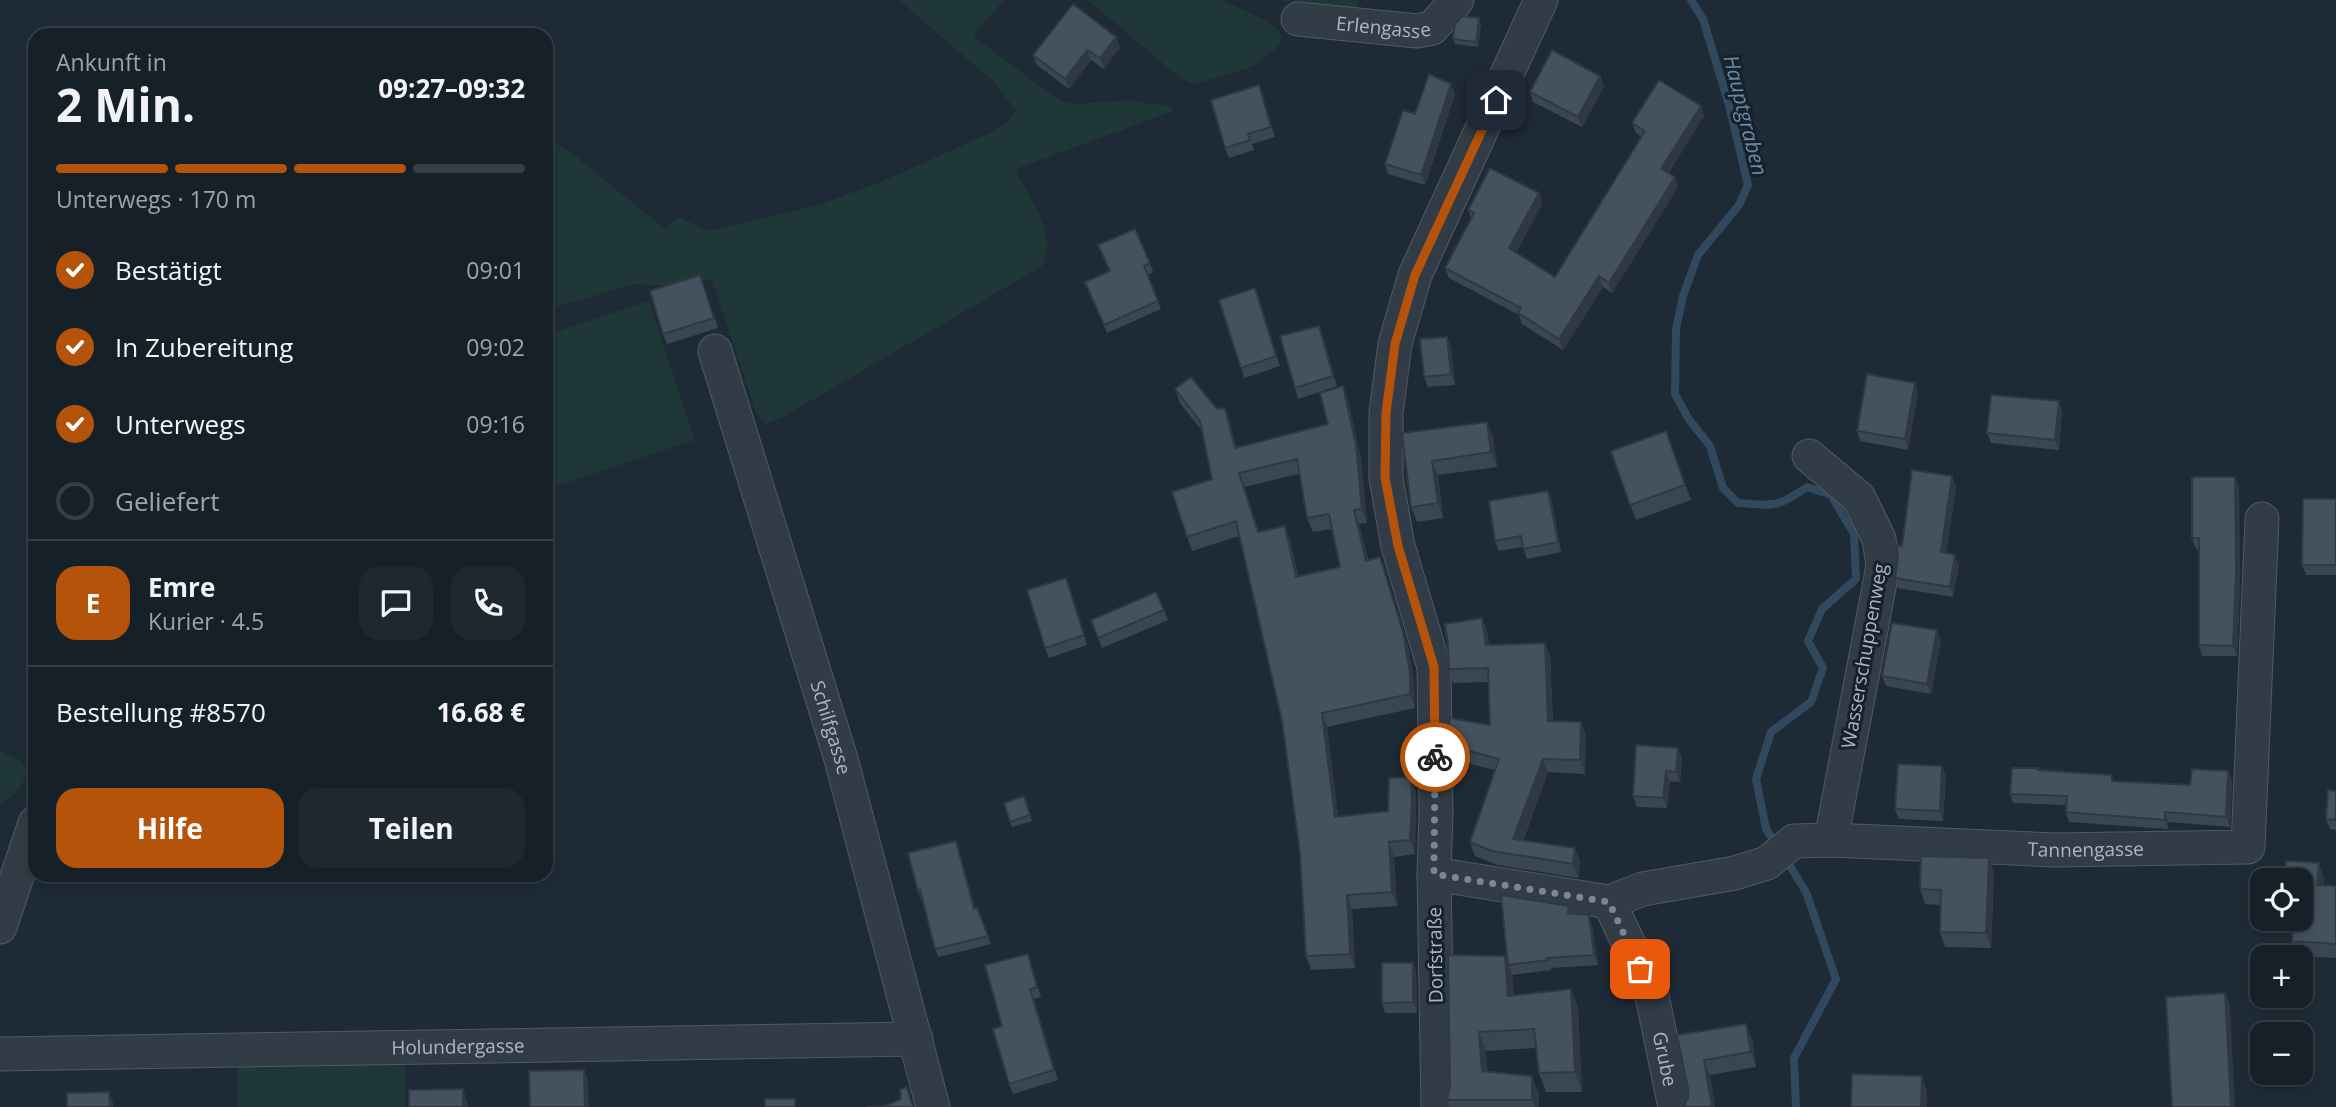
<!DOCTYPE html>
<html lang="de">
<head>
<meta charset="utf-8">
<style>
  :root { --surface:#162028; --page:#1f2830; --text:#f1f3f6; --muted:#9ea3a8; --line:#353e45; --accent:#b45309 }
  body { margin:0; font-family:"Open Sans",sans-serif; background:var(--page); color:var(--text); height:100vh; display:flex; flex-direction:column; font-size:26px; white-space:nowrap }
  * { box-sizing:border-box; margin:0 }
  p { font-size:23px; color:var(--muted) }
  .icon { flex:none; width:38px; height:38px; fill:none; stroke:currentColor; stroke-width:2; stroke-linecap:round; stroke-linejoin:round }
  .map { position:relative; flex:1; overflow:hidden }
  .sheet { position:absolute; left:28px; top:28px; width:525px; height:854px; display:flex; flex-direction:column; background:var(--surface); border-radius:21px; box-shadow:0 4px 10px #0003,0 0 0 2px var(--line) }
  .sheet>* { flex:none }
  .controls { position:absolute; left:2250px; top:868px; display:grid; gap:14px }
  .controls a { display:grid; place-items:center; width:63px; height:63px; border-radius:14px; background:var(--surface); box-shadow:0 4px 10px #0003,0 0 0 2px var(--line); font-size:35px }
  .pin { position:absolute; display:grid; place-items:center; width:60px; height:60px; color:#fff; margin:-30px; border-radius:14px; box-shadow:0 4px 10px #0006 }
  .courier { position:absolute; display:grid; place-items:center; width:70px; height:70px; margin:-35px; border:5px solid #b45309; border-radius:50%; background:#fff; color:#222; box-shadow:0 2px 9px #0007 }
  .summary em { font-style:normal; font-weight:700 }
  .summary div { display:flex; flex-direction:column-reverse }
  .summary { display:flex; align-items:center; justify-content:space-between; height:119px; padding:0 28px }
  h1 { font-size:46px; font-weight:700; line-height:52px }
  .bar { display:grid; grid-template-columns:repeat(4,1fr); gap:10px 7px; align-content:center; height:84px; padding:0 28px }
  .bar i { height:9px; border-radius:5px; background:var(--line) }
  .bar .active { background:var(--accent) }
  .bar p { grid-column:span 4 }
  .line { display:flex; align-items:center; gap:18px; padding:0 28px; border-top:2px solid var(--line) }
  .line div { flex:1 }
  .round { display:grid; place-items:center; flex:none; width:74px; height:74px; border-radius:21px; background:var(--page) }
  ol { padding:0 28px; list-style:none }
  li { display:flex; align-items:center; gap:21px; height:77px }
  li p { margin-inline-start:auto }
  li .icon { padding:7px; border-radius:50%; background:var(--accent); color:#fff; stroke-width:4 }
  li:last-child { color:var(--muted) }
  li i { width:38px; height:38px; border:4px solid var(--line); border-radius:50% }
  .primary-button { display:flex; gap:14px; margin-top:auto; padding:14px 28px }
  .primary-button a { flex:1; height:80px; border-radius:21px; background:var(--accent); color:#fff; font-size:28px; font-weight:700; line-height:80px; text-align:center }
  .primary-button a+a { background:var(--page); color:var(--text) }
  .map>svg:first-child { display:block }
  .green { fill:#203737 }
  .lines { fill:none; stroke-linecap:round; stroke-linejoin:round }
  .stream { stroke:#31485e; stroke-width:8 }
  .minor-casing { stroke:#4f5a65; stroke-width:35 }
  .minor { stroke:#323c46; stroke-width:33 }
  .wall { fill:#3a4753; fill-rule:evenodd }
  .shaded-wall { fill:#303943 }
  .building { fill:#445260; stroke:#303943; stroke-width:2; fill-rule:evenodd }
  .done { stroke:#7a8692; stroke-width:7; stroke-dasharray:0 12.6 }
  .route { stroke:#b45309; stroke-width:9 }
  .labels { text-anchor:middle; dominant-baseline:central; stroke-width:6; stroke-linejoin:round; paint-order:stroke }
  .street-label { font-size:19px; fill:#abb7c4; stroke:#17212b }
  .water-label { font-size:21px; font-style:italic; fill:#6b8baa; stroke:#17212b }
</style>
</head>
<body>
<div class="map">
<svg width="2336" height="1107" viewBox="0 0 2336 1107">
  <rect width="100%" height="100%" fill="#1e2b36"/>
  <g class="green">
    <path d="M899,0H1004L974,34L975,38L1059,100L1073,104L1132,100L1142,103L1167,105L1173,108L1171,112L1015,169C1029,201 1060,232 1041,267L781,418L765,424L757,415L712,279L670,286L634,284L546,310V136L579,159L666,230L673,221L680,218L710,231L819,205L885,180L957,148L994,131L1007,122L1016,111L994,82Z"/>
    <path d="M1088,0H1222L1269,22L1280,32L1281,44L1254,66L1233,73L1195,84L1180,78Z"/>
    <path d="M1276,0H1359L1358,9Z"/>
    <path d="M649,301L695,440L556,486L546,456V335Z"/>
    <path d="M0,751L21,761L28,773C21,785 14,799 0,803Z"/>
    <path d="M406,1062L405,1107H237V1063Z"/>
  </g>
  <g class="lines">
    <g class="stream">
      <path d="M1691,0L1703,19L1729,105L1748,185L1739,205L1698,255L1683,296L1676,329L1675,394L1688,418L1710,446L1723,488L1738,503C1775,505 1775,509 1807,487L1831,495L1854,534L1856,579L1822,609L1808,641L1823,668L1811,702L1771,732L1756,779L1766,829L1776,844"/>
      <path d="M1785,858L1806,892L1836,979L1794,1058L1796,1107"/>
    </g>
    <g class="minor-casing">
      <g id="minor">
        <path id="s1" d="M1298,19L1417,31L1432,28L1457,0"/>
        <path id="s2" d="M715,351L841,759L933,1107"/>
        <path d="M1809,456L1859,498L1879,539L1883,566L1831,840"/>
        <path id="s3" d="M1434,874L1609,902L1651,991L1675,1107"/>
        <path id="s4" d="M1609,902L1643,889L1735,873L1767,863L1794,841L1831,840L2054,850L2248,847L2262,519"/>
        <path d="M0,927L35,823"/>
        <path id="s5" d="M0,1054L916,1039"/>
        <path d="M1438,1107L1434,874L1436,814L1434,667L1398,546L1386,478V413L1395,344L1415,275L1541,0"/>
      </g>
    </g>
    <use href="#minor" class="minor"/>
  </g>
  <g class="wall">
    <path d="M1481,23L1478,47L1455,44L1453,39Z"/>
    <path d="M1116,37L1120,47L1104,69L1091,60L1069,89L1037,65L1033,55Z"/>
    <path d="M1600,76L1604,86L1582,127L1533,102L1530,92Z"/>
    <path d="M1455,94L1425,185L1388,174L1385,164L1415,114Z"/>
    <path d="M1262,95L1275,137L1252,144L1254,150L1229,158L1225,148Z"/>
    <path d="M1701,106L1704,116L1668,173L1678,187L1612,293L1603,287L1563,350L1522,324L1519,315L1449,278L1445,268L1471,218L1468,210L1539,193L1542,204L1516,253L1555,277L1642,137L1636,133L1632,123Z"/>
    <path d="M1098,245L1150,263L1153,272L1147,275L1161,309L1107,333L1085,282L1110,272Z"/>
    <path d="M700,275L718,328L667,344L663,334Z"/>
    <path d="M1259,299L1280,366L1244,378L1241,368Z"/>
    <path d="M1323,336L1337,386L1298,399L1295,388Z"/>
    <path d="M1451,347L1455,385L1428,387L1424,377Z"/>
    <path d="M1343,386L1348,400L1361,459L1367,523L1359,524L1368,560L1385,571L1408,646L1415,688V708L1327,727L1338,817L1388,811L1416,791L1415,854L1394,857L1397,906L1352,909L1355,968L1311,970L1306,956L1300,853L1282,721L1239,536L1192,551L1187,537L1212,479L1202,431L1180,403L1175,389L1217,409L1230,422L1236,448L1328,424ZM1299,474L1307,518L1313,532L1332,529L1340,567L1298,576L1290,540L1285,526L1259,532L1244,487Z"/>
    <path d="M1918,393L1908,450L1860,441L1857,431Z"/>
    <path d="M2062,411L2059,450L1991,443L1987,433Z"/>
    <path d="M1487,422L1493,437L1497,467L1438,475L1443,518L1417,522L1411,507L1402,433Z"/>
    <path d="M1666,431L1691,500L1636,520L1611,451Z"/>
    <path d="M2235,477L2239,487L2240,581L2237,656H2202L2199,645V549H2196L2192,538Z"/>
    <path d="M1956,486L1946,553L1959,565L1953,597L1898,588L1895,578L1902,546Z"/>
    <path d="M1548,491L1552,501L1561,552L1527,559L1523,547L1499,551L1495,541Z"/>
    <path d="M2336,499V575H2306L2302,565Z"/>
    <path d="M1066,578L1087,645L1049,658L1045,648Z"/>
    <path d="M1156,592L1168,620L1102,648L1091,620Z"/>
    <path d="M1482,618L1487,631L1489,645L1545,643L1550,656L1553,721L1581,722L1586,736L1585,774L1548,772L1523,841L1580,861L1578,878L1497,865L1475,856L1470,842L1495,770L1455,760L1450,746L1490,725L1489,682L1453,683L1449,669Z"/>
    <path d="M1941,641L1931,694L1886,686L1882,676Z"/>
    <path d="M1678,748L1682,758L1680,782L1670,781L1667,808L1637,807L1633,796Z"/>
    <path d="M2039,768V770L2115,781L2190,785L2228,771L2232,781L2230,827L2168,822V829L2069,822L2066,812V805L2013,803L2010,794Z"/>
    <path d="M1946,776L1943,821L1899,819L1895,809Z"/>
    <path d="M2336,791V830L2330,829L2326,819Z"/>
    <path d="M1024,796L1032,821L1012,827L1004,803Z"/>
    <path d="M956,841L975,908H977L991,944L938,957L922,899H921L918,891Z"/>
    <path d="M1994,872L1991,948L1945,947L1940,932L1941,905L1925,904L1920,889Z"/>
    <path d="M2324,878V885L2336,886V958L2297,956L2292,941Z"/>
    <path d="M1572,913L1592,926L1598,965L1551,968V970L1512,975L1514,996L1571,989L1578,1008L1582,1092H1546L1539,1073L1536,1048L1486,1051L1487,1072L1532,1076L1539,1095V1107H1449L1447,1100L1505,956L1508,965Z"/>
    <path d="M1028,954L1041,997L1034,999L1058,1080L1013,1094L1009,1084Z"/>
    <path d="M1413,963L1416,973L1417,1013H1385L1382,1003Z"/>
    <path d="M1677,1035L1752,1039L1756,1067L1710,1075L1715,1107H1685L1688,1098V1088Z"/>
  </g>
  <g class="shaded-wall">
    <path d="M1479,18L1481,23L1478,47L1476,42Z"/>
    <path d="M1116,37L1120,47L1104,69L1100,58Z"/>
    <path d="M1087,50L1091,60L1069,89L1065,79Z"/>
    <path d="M1600,76L1604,86L1582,127L1578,117Z"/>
    <path d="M1451,84L1455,94L1425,185L1421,175Z"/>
    <path d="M1701,106L1704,116L1665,179L1661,169Z"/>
    <path d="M1675,177L1678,187L1612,293L1609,283Z"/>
    <path d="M1539,193L1542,204L1513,259L1509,248Z"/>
    <path d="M1599,276L1603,287L1563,350L1559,339Z"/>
    <path d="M1319,326L1323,336L1337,386L1333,376Z"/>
    <path d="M1447,337L1451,347L1455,385L1451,374Z"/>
    <path d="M1915,383L1918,393L1908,450L1905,439Z"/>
    <path d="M1343,386L1348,400L1361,459L1367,523L1362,509Z"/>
    <path d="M2059,401L2062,411L2059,450L2055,440Z"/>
    <path d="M1225,408L1230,422L1240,462L1235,448Z"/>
    <path d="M1487,422L1493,437L1497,467L1491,452Z"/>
    <path d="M1432,461L1438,475L1443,518L1438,503Z"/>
    <path d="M1952,476L1956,486L1945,563L1941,552Z"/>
    <path d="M2235,477L2239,487L2240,581L2237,656L2233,646Z"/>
    <path d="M1548,491L1552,501L1561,552L1558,542Z"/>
    <path d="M1354,510L1359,524L1371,575L1366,561Z"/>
    <path d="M1285,526L1290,540L1302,591L1296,577Z"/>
    <path d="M1955,555L1959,565L1953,597L1950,587Z"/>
    <path d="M1380,557L1408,646L1415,688V708L1410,694Z"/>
    <path d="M1482,618L1487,631L1491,659L1486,645Z"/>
    <path d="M1937,630L1941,641L1931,694L1927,684Z"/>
    <path d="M1545,643L1550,656L1553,734L1548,721Z"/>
    <path d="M1322,713L1327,727L1340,831L1335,817Z"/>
    <path d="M1581,722L1586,736L1585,774L1580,760Z"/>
    <path d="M1678,748L1682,758L1680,782L1676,772Z"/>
    <path d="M1543,759L1548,772L1518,853L1513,839Z"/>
    <path d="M1942,766L1946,776L1943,821L1940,811Z"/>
    <path d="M1666,771L1670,781L1667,808L1663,798Z"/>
    <path d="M2228,771L2232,781L2230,827L2226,817Z"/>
    <path d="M1411,777L1416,791L1415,854L1410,840Z"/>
    <path d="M2165,812L2168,822V829L2165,820Z"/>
    <path d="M1389,842L1394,857L1397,906L1392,892Z"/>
    <path d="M1575,848L1580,861L1578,878L1573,864Z"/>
    <path d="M1989,858L1994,872L1991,948L1986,933Z"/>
    <path d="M2319,863L2324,878L2323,900L2317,885Z"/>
    <path d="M1347,895L1352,909L1355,968L1350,954Z"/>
    <path d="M1589,915L1592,926L1598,965L1594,955Z"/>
    <path d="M1505,956L1512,975L1515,1016L1508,996Z"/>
    <path d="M1413,963L1416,973L1417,1013L1413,1002Z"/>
    <path d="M1571,989L1578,1008L1582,1092L1575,1072Z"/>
    <path d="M2225,993L2230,1006L2235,1107H2231Z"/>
    <path d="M1746,1024L1752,1039L1756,1067L1751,1052Z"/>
    <path d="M1479,1032L1486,1051L1489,1090L1482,1071Z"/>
    <path d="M1704,1060L1710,1075L1715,1107H1712Z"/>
    <path d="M584,1070L588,1080L589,1107H585Z"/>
    <path d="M1532,1076L1539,1095V1107H1535L1532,1100Z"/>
    <path d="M1922,1076L1927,1091V1107H1921Z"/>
    <path d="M463,1089L468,1104V1107H463Z"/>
    <path d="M109,1092L113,1102V1107H110Z"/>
  </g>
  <g class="building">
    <path d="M1073,4L1116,37L1100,58L1087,50L1065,79L1033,55Z"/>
    <path d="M1462,16L1479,18L1476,42L1453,39L1455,24Z"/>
    <path d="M1552,50L1600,76L1578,117L1530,92Z"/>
    <path d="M1429,74L1451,84L1421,175L1385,164L1403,110L1415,114Z"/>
    <path d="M1659,80L1701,106L1661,169L1675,177L1609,283L1599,276L1559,339L1518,313L1521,308L1445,268L1474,213L1468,210L1490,168L1539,193L1509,248L1555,277L1645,131L1632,123Z"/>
    <path d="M1259,85L1271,127L1248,134L1250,140L1225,148L1211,100Z"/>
    <path d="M1135,229L1150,263L1144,266L1158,301L1104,325L1085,282L1110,271L1098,245Z"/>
    <path d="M700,275L714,318L663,334L650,291Z"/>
    <path d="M1255,288L1276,356L1241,368L1219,300Z"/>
    <path d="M1319,326L1333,376L1295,388L1280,336Z"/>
    <path d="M1447,337L1451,374L1424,377L1420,339Z"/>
    <path d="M1867,374L1915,383L1905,439L1857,431Z"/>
    <path d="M1191,377L1217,409L1225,408L1235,448L1328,424L1320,393L1343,386L1356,445L1362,509L1354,510L1366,561L1380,557L1403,632L1410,674V694L1322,713L1335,817L1388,811L1389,778L1411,777L1412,800L1410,840L1389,842L1392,892L1347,895L1350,954L1306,956L1300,853L1282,721L1236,521L1187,537L1172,492L1212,479L1200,421L1175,389ZM1297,459L1307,518L1329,514L1340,567L1296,577L1285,526L1258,532L1239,473Z"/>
    <path d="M1991,395L2059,401L2055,440L1987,433Z"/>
    <path d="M1487,422L1491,452L1432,461L1438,503L1411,507L1402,433Z"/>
    <path d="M1666,431L1685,485L1630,505L1611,451Z"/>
    <path d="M1912,470L1952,476L1941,552L1955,555L1950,587L1895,578L1898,559L1897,545L1902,546Z"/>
    <path d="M2192,477H2235L2236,571L2233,646L2199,645V538H2192Z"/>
    <path d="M1548,491L1558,542L1523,549L1521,536L1495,541L1489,501Z"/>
    <path d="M2303,499H2336V565H2302Z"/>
    <path d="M1066,578L1084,635L1045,648L1027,590Z"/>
    <path d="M1156,592L1164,610L1098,638L1091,620Z"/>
    <path d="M1482,618L1486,645L1545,643L1548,721L1581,722L1580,760L1543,759L1513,839L1575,848L1573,864L1492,851L1470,842L1499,759L1450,746L1449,718L1490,725L1488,668L1449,669L1448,644L1445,624Z"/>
    <path d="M1892,623L1937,630L1927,684L1882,676Z"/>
    <path d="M1636,745L1678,748L1676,772L1666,771L1663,798L1633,796Z"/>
    <path d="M1898,764L1942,766L1940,811L1895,809Z"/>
    <path d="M2012,768H2039L2038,770L2112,775V781L2190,785L2192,769L2228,771L2226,817L2165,812V820L2066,812L2067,796L2010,794Z"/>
    <path d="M2328,790L2336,791V820L2326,819Z"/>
    <path d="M1024,796L1030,815L1010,822L1004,803Z"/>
    <path d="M956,841L974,909L977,908L988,936L935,949L920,890L918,891L908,853Z"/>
    <path d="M1921,856L1989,858L1986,933L1940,932L1941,890L1920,889Z"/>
    <path d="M2286,861L2319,863L2317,885L2336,886V944L2292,941L2293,919H2301V880H2285Z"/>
    <path d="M1501,895L1569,906L1568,913L1589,915L1594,955L1547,958L1548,960L1508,965Z"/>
    <path d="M1028,954L1037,987L1030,989L1054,1070L1009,1084L993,1029L1002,1026L985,965Z"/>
    <path d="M1448,955L1505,956L1508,996L1571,989L1575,1072L1539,1073L1534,1029L1479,1032L1482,1071L1532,1076V1100H1447L1450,1087Z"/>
    <path d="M1382,963H1413V1002L1382,1003Z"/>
    <path d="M2225,993L2231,1107H2172L2166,997Z"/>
    <path d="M1746,1024L1751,1052L1704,1060L1712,1107H1685V1103L1688,1098V1088L1677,1035Z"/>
    <path d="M584,1070L585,1107H530L529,1071Z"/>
    <path d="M1852,1074L1922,1076L1921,1107H1851Z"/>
    <path d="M907,1087L911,1102L914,1107H867L885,1106L901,1099L900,1089Z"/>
    <path d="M463,1089V1107H409V1090Z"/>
    <path d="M109,1092L110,1107H67V1093Z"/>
    <rect x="765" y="1099" width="30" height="8"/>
  </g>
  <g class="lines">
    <path class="done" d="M1435,757L1434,874L1609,902L1640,969"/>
    <path class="route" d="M1435,757L1434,667L1398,546L1385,478L1386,413L1395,344L1415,275L1496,100"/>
  </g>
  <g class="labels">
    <g class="street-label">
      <text stroke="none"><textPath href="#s1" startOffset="86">Erlengasse</textPath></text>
      <text transform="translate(1864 656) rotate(-80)">Wasserschuppenweg</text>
      <text stroke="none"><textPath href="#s2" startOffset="394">Schilfgasse</textPath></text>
      <text stroke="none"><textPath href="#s4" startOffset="490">Tannengasse</textPath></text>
      <text transform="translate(1435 955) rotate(-91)">Dorfstraße</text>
      <text stroke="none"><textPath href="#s5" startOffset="458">Holundergasse</textPath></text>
      <text stroke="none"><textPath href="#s3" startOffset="345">Grube</textPath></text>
    </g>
    <g class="water-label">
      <text transform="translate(1746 115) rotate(76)">Hauptgraben</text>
    </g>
  </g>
</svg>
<div class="controls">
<a><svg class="icon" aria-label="locate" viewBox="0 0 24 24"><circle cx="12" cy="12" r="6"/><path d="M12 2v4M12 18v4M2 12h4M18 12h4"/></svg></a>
<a>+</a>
<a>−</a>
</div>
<div class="pin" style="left:1640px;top:969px;background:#ea580c"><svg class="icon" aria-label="bag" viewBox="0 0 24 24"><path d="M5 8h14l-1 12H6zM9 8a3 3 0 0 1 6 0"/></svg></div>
<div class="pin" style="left:1496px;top:100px;background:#1f2937"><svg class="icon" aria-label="home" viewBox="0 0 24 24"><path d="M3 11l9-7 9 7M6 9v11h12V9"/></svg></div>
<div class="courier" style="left:1435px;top:757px"><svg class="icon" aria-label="bike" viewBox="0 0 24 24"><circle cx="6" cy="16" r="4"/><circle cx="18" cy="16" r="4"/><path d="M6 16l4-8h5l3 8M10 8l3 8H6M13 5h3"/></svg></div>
<section class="sheet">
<div class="summary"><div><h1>2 Min.</h1><p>Ankunft in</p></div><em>09:27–09:32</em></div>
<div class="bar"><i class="active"></i><i class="active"></i><i class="active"></i><i></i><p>Unterwegs · 170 m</p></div>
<ol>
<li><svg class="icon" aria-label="check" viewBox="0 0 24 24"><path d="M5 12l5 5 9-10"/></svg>Bestätigt<p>09:01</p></li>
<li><svg class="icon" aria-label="check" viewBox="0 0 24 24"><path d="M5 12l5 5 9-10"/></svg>In Zubereitung<p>09:02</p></li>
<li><svg class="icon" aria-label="check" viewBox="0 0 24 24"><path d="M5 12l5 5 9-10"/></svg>Unterwegs<p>09:16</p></li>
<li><i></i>Geliefert</li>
</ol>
<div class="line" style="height:126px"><b class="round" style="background:var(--accent);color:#fff">E</b><div><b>Emre</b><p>Kurier · 4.5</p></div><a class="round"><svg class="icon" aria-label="chat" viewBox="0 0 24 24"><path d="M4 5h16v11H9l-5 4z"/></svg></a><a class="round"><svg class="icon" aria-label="phone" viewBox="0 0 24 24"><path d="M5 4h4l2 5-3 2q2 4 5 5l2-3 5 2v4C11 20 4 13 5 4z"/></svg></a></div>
<div class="line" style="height:91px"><div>Bestellung #8570</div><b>16.68 €</b></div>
<div class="primary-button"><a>Hilfe</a><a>Teilen</a></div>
</section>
</div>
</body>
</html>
